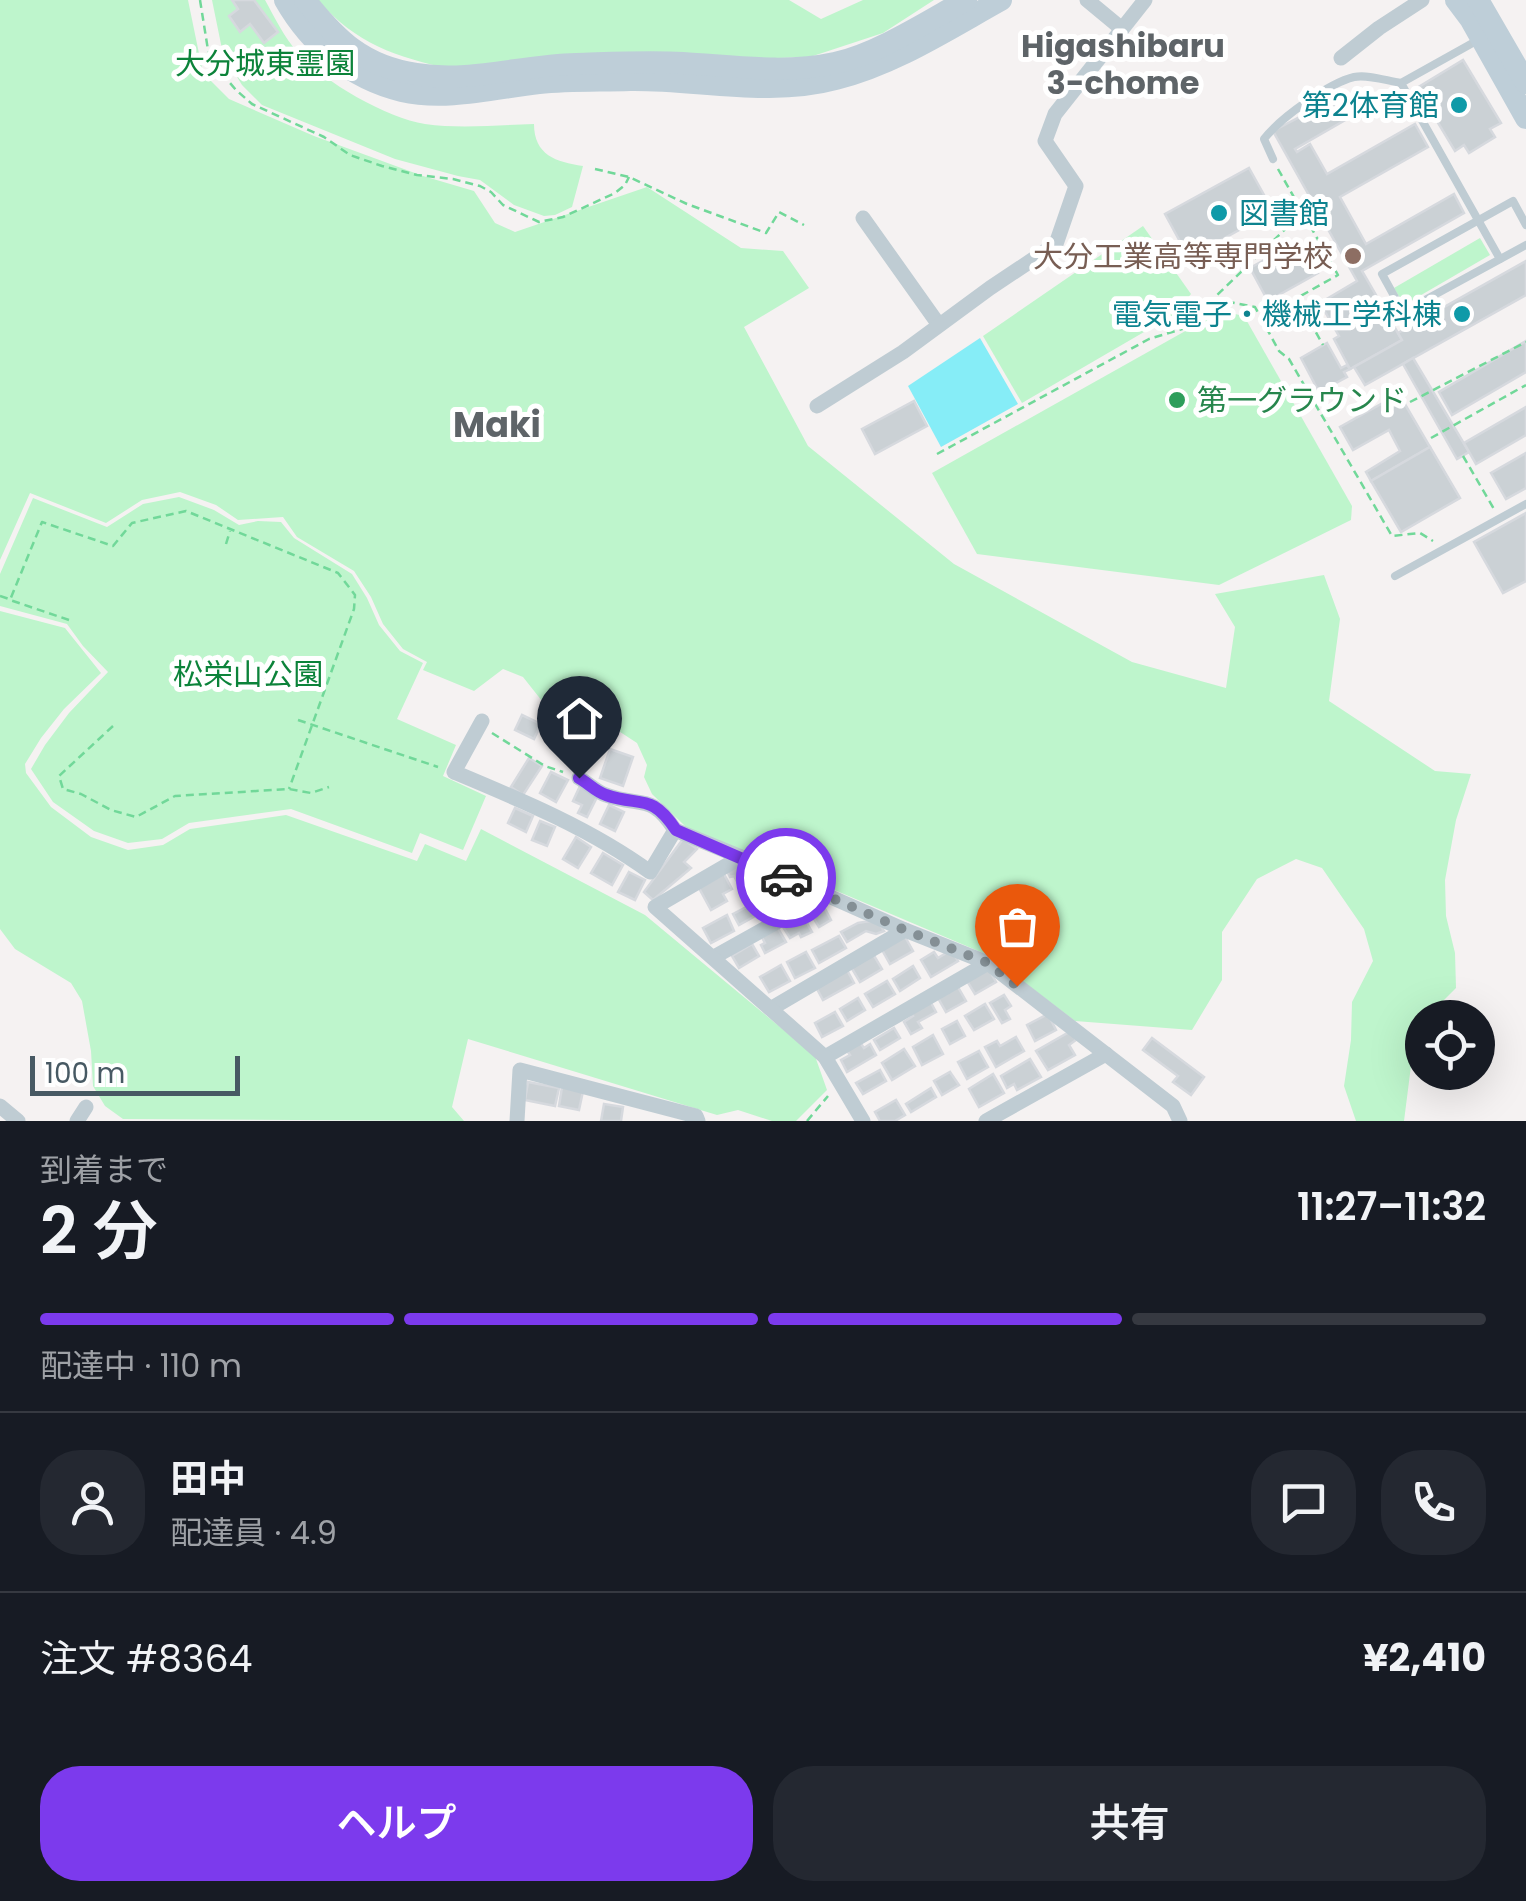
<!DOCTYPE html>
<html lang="ja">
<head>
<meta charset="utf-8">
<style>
  :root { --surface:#171b24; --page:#242831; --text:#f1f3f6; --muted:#9ea1a6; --line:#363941; --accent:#7c3aed }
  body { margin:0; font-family:Poppins,"Noto Sans JP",sans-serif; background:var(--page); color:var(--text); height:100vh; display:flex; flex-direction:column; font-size:38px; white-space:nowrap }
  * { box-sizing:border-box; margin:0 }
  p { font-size:32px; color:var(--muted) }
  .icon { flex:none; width:55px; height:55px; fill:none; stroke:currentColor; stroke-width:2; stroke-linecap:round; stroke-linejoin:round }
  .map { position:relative; height:1121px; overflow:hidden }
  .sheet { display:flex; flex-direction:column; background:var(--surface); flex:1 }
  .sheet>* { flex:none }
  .fabs { position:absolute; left:1405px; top:1000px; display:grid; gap:20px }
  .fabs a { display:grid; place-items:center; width:90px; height:90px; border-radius:50%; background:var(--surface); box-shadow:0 10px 40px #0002; font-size:50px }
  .scale { position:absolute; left:30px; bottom:25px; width:210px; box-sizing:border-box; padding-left:10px; border:5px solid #475963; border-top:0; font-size:28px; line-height:35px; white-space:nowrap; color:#475963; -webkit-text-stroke:8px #fff; paint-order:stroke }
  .pin { position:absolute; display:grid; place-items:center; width:85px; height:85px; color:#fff; margin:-102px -42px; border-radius:50% 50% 50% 0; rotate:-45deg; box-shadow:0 0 10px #0007 }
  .pin .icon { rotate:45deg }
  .courier { position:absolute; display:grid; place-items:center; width:100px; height:100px; margin:-50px; border:8px solid #7c3aed; border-radius:50%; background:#fff; color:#222; box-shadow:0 2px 12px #0007 }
  .headline em { font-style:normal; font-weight:600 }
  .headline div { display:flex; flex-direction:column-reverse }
  .headline { display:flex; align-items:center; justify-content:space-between; height:170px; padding:0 40px }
  h1 { font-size:65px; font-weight:600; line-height:75px }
  .bar { display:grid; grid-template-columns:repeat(4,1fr); gap:15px 10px; align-content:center; height:120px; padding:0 40px }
  .bar i { height:12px; border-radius:8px; background:var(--line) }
  .bar .on { background:var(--accent) }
  .bar p { grid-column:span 4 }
  .line { display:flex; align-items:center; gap:25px; padding:0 40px; border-top:2px solid var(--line) }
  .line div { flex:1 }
  .round { display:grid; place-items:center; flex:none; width:105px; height:105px; border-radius:40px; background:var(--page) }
  .button { display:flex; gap:20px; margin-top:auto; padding:20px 40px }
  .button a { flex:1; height:115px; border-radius:40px; background:var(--accent); color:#fff; font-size:40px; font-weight:600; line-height:115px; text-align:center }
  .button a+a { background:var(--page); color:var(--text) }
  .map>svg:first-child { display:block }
  .green { fill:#bef5cc }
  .water { fill:#86edf7 }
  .building { fill:#cbd1d5; stroke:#d6d9de; stroke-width:2.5 }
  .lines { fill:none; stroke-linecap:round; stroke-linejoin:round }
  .path { stroke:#71d899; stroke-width:2.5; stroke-dasharray:8 5; stroke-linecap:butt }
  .lane { stroke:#bfccd3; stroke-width:8 }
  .street { stroke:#bfccd3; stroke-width:15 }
  .secondary { stroke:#beced8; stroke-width:22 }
  .done { stroke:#848f95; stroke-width:10; stroke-dasharray:0 18 }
  .route { stroke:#7c3aed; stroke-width:12 }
  .culture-dot { fill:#0f9aa8; stroke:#fff; stroke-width:4 }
  .education-dot { fill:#8d6e63; stroke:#fff; stroke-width:4 }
  .leisure-dot { fill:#2e9e5b; stroke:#fff; stroke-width:4 }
  .labels { text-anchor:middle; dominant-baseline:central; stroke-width:10; stroke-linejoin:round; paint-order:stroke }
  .park-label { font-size:30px; fill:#0c833a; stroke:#fff }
  .culture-label { font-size:30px; fill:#0d838f; stroke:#fff; text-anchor:end }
  .education-label { font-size:30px; fill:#785e54; stroke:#fff; text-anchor:end }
  .leisure-label { font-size:30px; fill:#27864d; stroke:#fff; text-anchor:start }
  .neighbourhood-label { font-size:32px; font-weight:bold; fill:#5e6468; stroke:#fff }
  .quarter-label { font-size:35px; font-weight:bold; fill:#5e6468; stroke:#fff }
</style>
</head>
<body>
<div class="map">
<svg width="1526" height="1121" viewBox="0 0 1526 1121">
  <rect width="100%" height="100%" fill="#f5f2f2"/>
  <g class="green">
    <path d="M0,0H188L203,73L229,99L314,136L423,176L474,191L495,223L515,232L647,187L741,248L783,251L809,288L744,327L808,446L954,564L1132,662L1226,688L1235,627L1215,594L1324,575L1340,619L1329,701L1435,771L1471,774L1456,820L1445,880L1446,916L1455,953L1456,988L1427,1017L1422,1018V1026L1412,1058L1404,1121H1356L1344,1086L1351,1040L1352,1002L1373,961L1364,929L1322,868L1296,859L1257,879L1222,932V980L1192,1030L1075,1021L990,956L686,827L652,794L644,777L647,765L637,743L614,728L546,706L523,677L503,669L474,691L423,670L427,662L403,649L383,624L371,597L354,571L297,537L283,517L238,520L216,505L180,492L142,500L106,523L30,493L0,560Z"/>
    <path d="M212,0H265C275,18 284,37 298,53C324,82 387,118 425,124C460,129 499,125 534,124C534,155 556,162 583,166L572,207L555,215L544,216L514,205L480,180L458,176L395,159L262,105L242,85L223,54Z"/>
    <path d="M318,0H789L821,19L863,0H934L883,33L810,57L451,69C396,57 356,44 318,0Z"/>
    <path d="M1143,226L1191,294L1175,314L1022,403L983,336Z"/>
    <path d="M1480,238L1490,255L1404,305L1394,288Z"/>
    <path d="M1221,311L1244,316L1352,506L1351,520L1219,585L977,554L932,473Z"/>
    <path d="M179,497L214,510L239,525L258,521L281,522L294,538L352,574L367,598L379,625L400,651L423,663L397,719L456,745L443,776L486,796L463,850L420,833L412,853L291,809L189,823L162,839L128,843L94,831L53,802L31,769L45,745L69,713L108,672L83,646L67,624L0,606V574L33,498L107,527L143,504Z"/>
    <path d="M0,611L65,628L101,673L64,709L41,738L25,764L26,773L51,807L91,837L128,850L163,845L190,829L286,815L417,861L425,844L466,861L481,829L645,915L815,1056L827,1090L796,1121H772L738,1110L717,1115L468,1039L452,1107L464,1121L123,1119L105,1106L93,1086L91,1051L82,1001L71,983L15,949L0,929Z"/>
  </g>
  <path class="water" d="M980,338L1018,404L941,447L908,386Z"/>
  <g class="building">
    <path d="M232,0H254L278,32L264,43L250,24L240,32L229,16L238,9Z"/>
    <path d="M1463,60L1501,123L1490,129L1495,137L1469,153L1464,145L1455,151L1417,88Z"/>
    <path d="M1336,98L1347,119L1295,149L1297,152L1310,144L1327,174L1415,124L1428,147L1340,197L1366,244L1454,194L1464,213L1362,271L1402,340L1350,369L1334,339L1339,336L1320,303L1357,281L1273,131Z"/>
    <path d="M1249,168L1273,211L1189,258L1165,214Z"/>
    <path d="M1306,249L1318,273L1268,301L1250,268L1268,258L1273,268Z"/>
    <path d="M1526,261V295L1365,385L1354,367L1402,340L1398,333Z"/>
    <path d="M1526,341V372L1452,415L1439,392Z"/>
    <path d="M1327,343L1341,368L1347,365L1350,369L1344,372L1347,377L1319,392L1301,358Z"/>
    <path d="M1413,358L1469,452L1457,459L1403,364Z"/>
    <path d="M1399,394L1430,447L1371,481L1366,472L1400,451L1389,430L1353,450L1340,427Z"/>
    <path d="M914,401L927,426L875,454L862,429Z"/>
    <path d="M1526,407V435L1476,464L1464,443Z"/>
    <path d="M1430,447L1460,498L1401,532L1371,481Z"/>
    <path d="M1526,453V488L1506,499L1491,473Z"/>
    <path d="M1526,513V581L1503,593L1474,542Z"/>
    <path d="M522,715L541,724L534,739L515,730Z"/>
    <path d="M576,736L594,747L580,770L562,759Z"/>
    <path d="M610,749L633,757L623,786L600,778Z"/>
    <path d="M529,758L542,766L523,795L511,787Z"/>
    <path d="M551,772L568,780L556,802L540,793Z"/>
    <path d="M580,786L598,795L587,817L578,813L582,805L573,801Z"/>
    <path d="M609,805L624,812L615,831L600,824Z"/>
    <path d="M515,808L533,816L526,832L508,823Z"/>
    <path d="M540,821L555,827L547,846L532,840Z"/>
    <path d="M576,837L591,847L578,868L563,859Z"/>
    <path d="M683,839L697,849L684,862L691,868L653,900L644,892Z"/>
    <path d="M603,853L623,865L612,885L591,873Z"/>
    <path d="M737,866L742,874L747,871L756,886L743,893L734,876L730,877L727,871Z"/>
    <path d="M629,872L645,880L635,900L618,892Z"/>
    <path d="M724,874L732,889L723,894L727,901L711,910L699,888Z"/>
    <path d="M760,900L766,910L739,925L733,914Z"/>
    <path d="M822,903L831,920L819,927L809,911Z"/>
    <path d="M727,915L734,931L711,943L703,928Z"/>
    <path d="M803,916L812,932L801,937L799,933L790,938L783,927Z"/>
    <path d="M870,921L879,923L884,931L876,934L866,931L847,942L841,932L858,923Z"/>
    <path d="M776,925L786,942L765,953L761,945L765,943L760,934Z"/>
    <path d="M904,935L913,951L890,964L881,948Z"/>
    <path d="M839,936L846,948L819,963L812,950Z"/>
    <path d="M752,944L759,956L739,968L732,956Z"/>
    <path d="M951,950L958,961L931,977L921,960L934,952L938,958Z"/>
    <path d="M806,952L815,968L795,978L787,962Z"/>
    <path d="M873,954L882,969L860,982L851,967Z"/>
    <path d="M781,965L790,981L769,992L760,977Z"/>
    <path d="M913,966L920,978L900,991L893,979Z"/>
    <path d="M988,968L996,982L975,994L967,981Z"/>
    <path d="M847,970L854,983L823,1000L816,987Z"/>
    <path d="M887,981L895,994L873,1007L865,994Z"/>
    <path d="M958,987L966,1001L946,1012L938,998Z"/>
    <path d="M1004,995L1011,1006L1005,1010L1010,1019L1002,1023L990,1003Z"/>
    <path d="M858,998L865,1010L847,1021L840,1009Z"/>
    <path d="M930,1001L936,1012L918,1022L922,1028L911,1034L904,1022L913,1016L911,1013Z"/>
    <path d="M985,1004L994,1019L974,1030L965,1016Z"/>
    <path d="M835,1012L843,1026L822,1037L815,1023Z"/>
    <path d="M1048,1014L1056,1030L1035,1041L1027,1025Z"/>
    <path d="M957,1021L965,1036L950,1044L942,1029Z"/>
    <path d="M894,1028L900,1038L880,1050L874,1040Z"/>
    <path d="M1071,1031L1076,1040L1069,1045L1075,1055L1048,1070L1036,1051Z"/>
    <path d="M933,1035L943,1054L922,1065L913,1047Z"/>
    <path d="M1016,1037L1024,1051L996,1067L985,1047L997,1041L1000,1046Z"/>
    <path d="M1152,1038L1204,1077L1191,1095L1173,1082L1178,1076L1143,1050Z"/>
    <path d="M859,1041L864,1048L870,1044L876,1055L847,1072L841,1060L850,1055L846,1049Z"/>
    <path d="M904,1049L915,1066L892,1080L882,1063Z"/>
    <path d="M979,1051L988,1067L967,1079L958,1062Z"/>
    <path d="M1030,1059L1041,1077L1017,1090L1014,1084L1007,1088L1001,1076Z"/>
    <path d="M880,1070L886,1081L863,1094L856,1083Z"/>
    <path d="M950,1072L959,1085L942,1095L934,1081Z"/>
    <path d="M993,1074L1004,1093L979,1107L969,1089Z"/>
    <path d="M528,1082L559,1088L555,1106L525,1100Z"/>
    <path d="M562,1087L583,1091L579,1110L559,1106Z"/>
    <path d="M931,1088L936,1097L911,1112L906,1104Z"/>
    <path d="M896,1100L905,1115L895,1121H880L875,1112Z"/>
    <path d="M604,1104L623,1107L621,1121H601Z"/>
  </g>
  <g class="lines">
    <g class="path">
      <path d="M200,0L208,50L213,63L236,90L252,104L324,137L350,155L382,166L417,175L453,179L480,186L491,192L503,205L539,222L563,217L615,193L625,185L629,177"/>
      <path d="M595,169L629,177L687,204L766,233L779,212L804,225"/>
      <path d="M1278,169L1338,275L1297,298L1323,345"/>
      <path d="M1214,299L1255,307L1279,351L1289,359L1392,536L1420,533L1433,541"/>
      <path d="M1410,402L1526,342"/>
      <path d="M1431,438L1526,385"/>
      <path d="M937,454L1149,339L1182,329L1302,213"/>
      <path d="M1463,456L1494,509"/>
      <path d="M226,544L230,531"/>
      <path d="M0,596L9,599"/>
      <path d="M69,620L10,600L42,522L113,546L132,523L186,511L338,573L355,595L354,609L289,789"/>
      <path d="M298,720L438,767"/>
      <path d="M113,726L59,776L63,789L81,794L111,810L136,817L175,796L289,789L311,793L329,787"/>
      <path d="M492,733L545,766L563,772"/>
      <path d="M807,1121L828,1096"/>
    </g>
    <g class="lane">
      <path d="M1478,40L1401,83L1500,259"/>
      <path d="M1273,159L1264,139C1280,118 1329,83 1354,77C1368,74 1387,81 1401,83"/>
      <path d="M1526,225L1513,201L1382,274L1403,312L1526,245"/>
      <path d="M1395,576L1526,504"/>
    </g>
    <g class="street">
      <path d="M1087,0L1122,29"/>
      <path d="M1341,58L1379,28L1422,0"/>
      <path d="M863,218L939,325"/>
      <path d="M817,406L903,352L990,288L1056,244L1076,186L1045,141L1055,114L1145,0"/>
      <path d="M482,721L454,772C521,800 591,829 650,872L675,830L741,857"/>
      <path d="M579,778C588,783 596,792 606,795C640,808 651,792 675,830"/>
      <path d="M714,957L825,895"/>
      <path d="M772,1008L905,930"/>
      <path d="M825,1057L988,963"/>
      <path d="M0,1106L18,1121"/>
      <path d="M77,1121L86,1107"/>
      <path d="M517,1121L520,1070L696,1116L698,1121"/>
      <path d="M863,1121L825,1057L655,907L741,857L905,930L988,963L1173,1106L1180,1121"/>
      <path d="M986,1121L1106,1054"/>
    </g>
    <g class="secondary">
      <path d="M285,0C310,44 351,79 402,91C446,101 495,88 539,83C569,80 600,81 630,80C698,79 770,97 836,79C895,64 947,30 1001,0"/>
      <path d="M305,0C337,40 363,66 416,74C469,83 523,65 576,64C611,63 648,61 683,63C734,66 785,74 835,63C877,54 928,21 966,0"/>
      <path d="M1456,0L1471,20L1526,118"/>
      <path d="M1478,0L1526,83"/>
    </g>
  </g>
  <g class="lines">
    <path class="done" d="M786,878L905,930L988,963L1017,986"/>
    <path class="route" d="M579,778C588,783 596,792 606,795C640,807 651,792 676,830L786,878"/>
  </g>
  <g class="culture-dot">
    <circle cx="1459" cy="105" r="10"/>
    <circle cx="1219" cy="213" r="10"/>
    <circle cx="1462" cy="314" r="10"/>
  </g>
  <circle class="education-dot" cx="1353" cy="256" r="10"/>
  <circle class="leisure-dot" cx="1177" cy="400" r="10"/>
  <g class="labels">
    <g class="park-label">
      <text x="265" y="63">大分城東霊園</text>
      <text x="248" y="674">松栄山公園</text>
    </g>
    <g class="culture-label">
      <text x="1439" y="105">第2体育館</text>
      <text x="1239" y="213" text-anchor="start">図書館</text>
      <text x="1442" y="314">電気電子・機械工学科棟</text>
    </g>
    <g class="education-label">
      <text x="1333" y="256">大分工業高等専門学校</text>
    </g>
    <g class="leisure-label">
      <text x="1197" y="400">第一グラウンド</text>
    </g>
    <g class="neighbourhood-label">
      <text x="1123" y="45">Higashibaru<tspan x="1123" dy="37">3-chome</tspan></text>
    </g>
    <g class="quarter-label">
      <text x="497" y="424">Maki</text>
    </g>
  </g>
</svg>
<div class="fabs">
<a><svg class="icon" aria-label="locate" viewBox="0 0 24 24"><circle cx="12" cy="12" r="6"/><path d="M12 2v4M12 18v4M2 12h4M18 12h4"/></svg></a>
</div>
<div class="scale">100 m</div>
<div class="pin" style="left:1017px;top:986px;background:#ea580c"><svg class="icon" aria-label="bag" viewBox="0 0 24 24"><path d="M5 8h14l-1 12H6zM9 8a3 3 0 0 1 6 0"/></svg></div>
<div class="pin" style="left:579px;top:778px;background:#1f2937"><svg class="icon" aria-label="home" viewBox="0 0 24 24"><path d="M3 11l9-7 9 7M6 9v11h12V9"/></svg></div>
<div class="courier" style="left:786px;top:878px"><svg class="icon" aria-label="car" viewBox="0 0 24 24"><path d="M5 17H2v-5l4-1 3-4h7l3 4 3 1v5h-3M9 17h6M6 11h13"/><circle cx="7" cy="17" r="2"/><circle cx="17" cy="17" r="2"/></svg></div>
</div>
<section class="sheet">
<div class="headline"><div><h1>2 分</h1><p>到着まで</p></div><em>11:27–11:32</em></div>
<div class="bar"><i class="on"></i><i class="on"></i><i class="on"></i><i></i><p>配達中 · 110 m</p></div>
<div class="line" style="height:180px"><a class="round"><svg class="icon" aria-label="person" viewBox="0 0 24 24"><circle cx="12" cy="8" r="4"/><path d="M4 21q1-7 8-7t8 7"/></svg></a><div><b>田中</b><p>配達員 · 4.9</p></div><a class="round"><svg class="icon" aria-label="chat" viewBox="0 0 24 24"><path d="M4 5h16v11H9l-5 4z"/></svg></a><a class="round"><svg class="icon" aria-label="phone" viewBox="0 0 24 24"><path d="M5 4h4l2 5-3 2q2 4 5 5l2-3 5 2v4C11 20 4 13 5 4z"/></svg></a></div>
<div class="line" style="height:130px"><div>注文 #8364</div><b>¥2,410</b></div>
<div class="button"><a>ヘルプ</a><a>共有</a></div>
</section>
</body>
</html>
